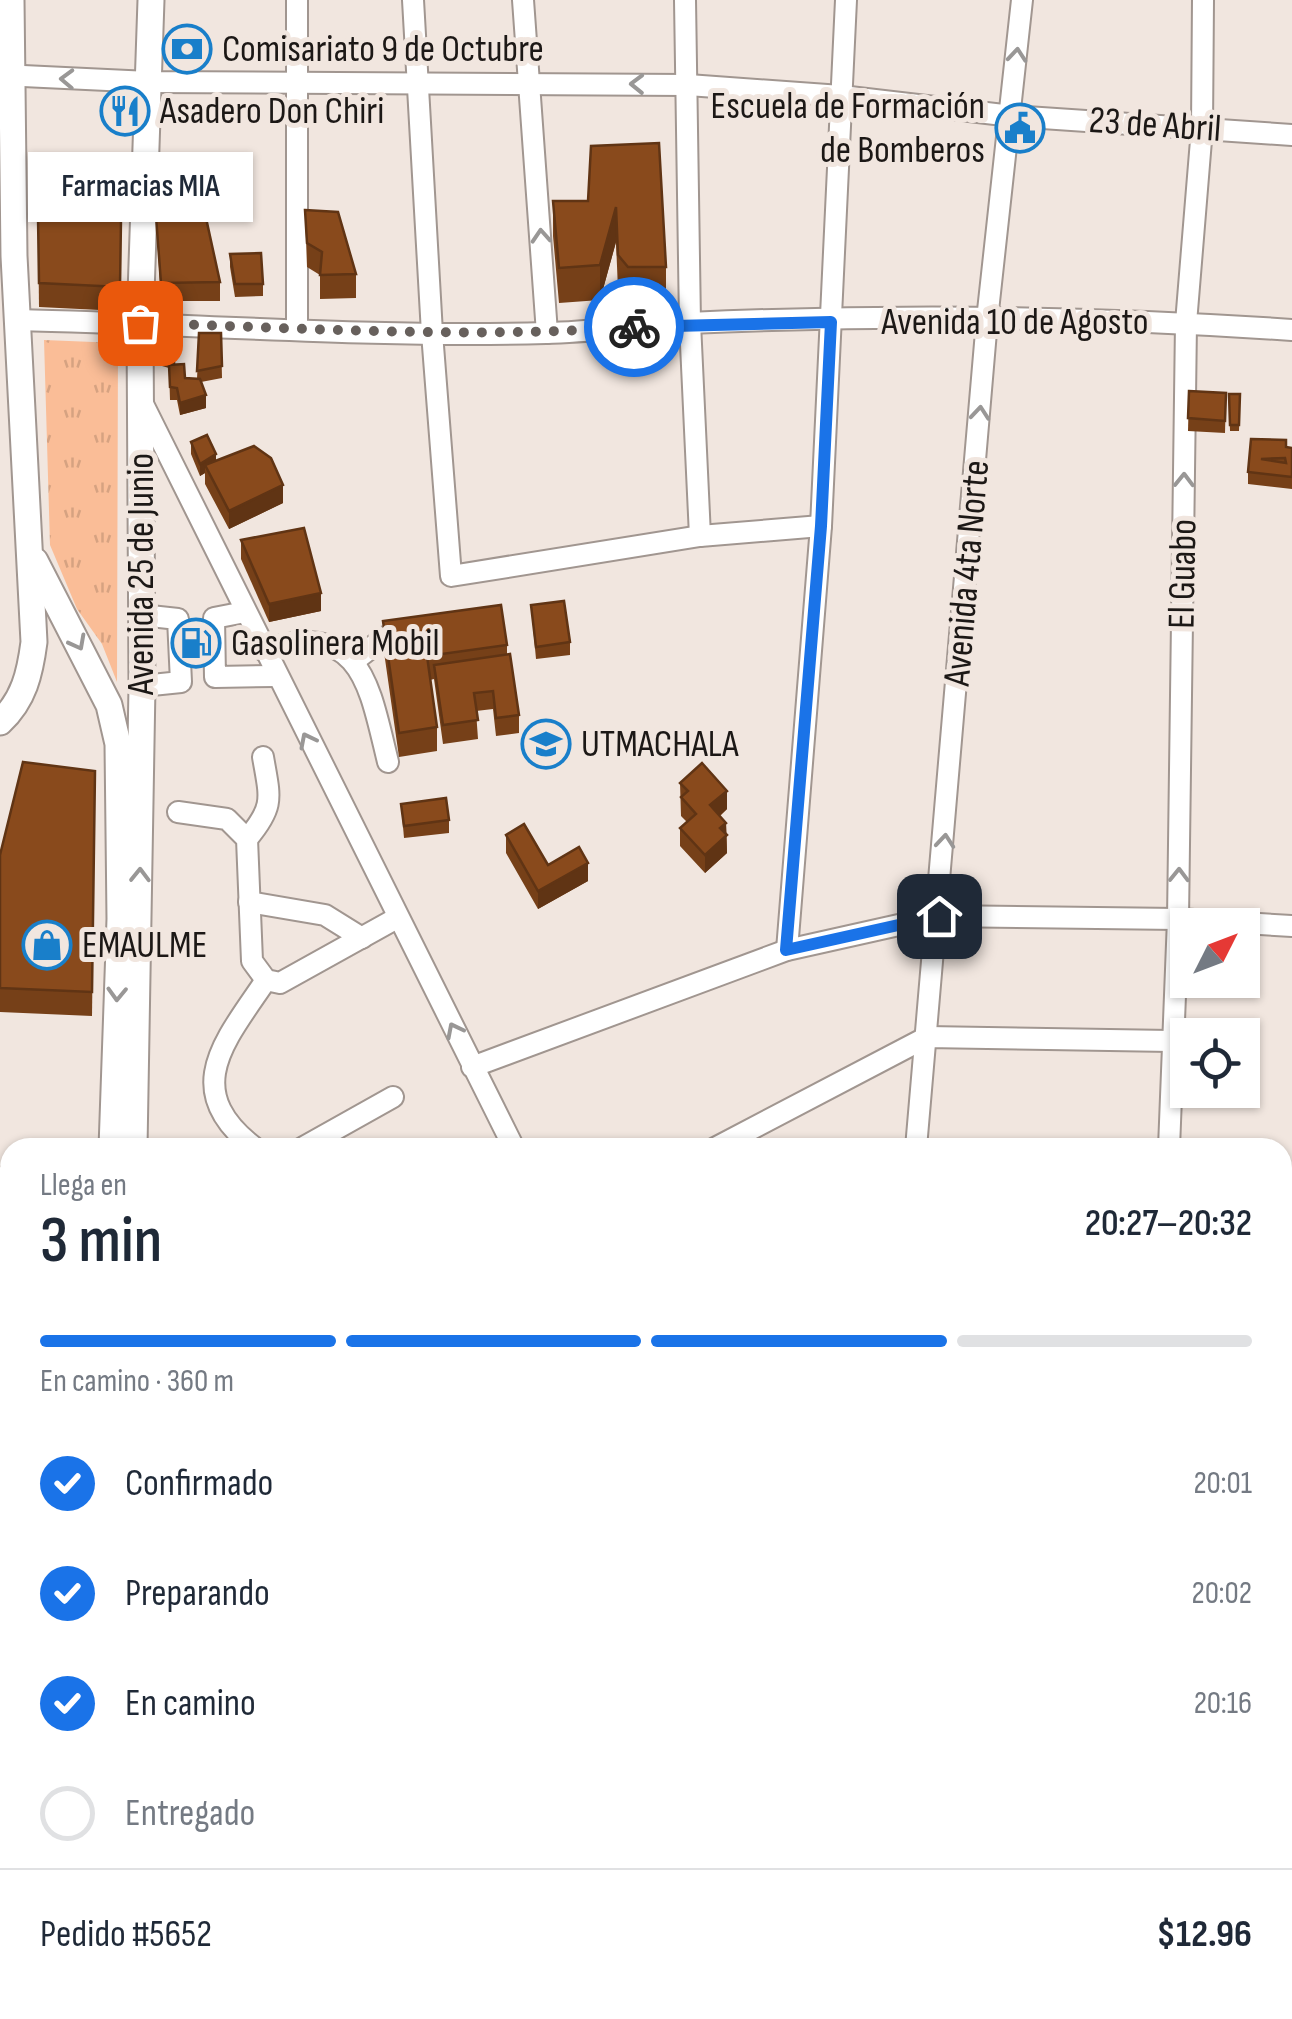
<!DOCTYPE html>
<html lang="es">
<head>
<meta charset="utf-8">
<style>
  :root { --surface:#fff; --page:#f2f2f3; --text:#1f2937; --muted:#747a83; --line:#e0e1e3; --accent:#1a73e8 }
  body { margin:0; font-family:"Sofia Sans Condensed",sans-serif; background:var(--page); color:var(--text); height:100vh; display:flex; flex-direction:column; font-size:38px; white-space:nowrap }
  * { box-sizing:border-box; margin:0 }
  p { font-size:32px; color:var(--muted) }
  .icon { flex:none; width:55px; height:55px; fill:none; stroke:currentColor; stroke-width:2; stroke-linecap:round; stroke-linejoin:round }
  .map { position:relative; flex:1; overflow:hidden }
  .side { position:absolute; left:0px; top:1138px; width:1292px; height:882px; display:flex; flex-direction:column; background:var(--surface); border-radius:30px 30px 0 0; box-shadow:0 2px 8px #0004 }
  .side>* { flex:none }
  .needle { width:65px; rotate:48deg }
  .tools { position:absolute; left:1170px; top:908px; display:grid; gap:20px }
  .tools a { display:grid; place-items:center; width:90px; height:90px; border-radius:0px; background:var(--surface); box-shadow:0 2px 8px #0004; font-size:50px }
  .pin { position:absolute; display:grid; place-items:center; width:85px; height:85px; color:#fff; margin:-42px; border-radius:20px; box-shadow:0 5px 15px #0006 }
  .courier { position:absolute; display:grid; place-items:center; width:100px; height:100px; margin:-50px; border:8px solid #1a73e8; border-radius:50%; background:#fff; color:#222; box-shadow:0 2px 12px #0007 }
  .bubble { position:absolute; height:70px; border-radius:0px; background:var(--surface); box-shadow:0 2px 8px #0004; font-size:32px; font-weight:600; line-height:70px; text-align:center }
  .headline em { font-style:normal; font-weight:600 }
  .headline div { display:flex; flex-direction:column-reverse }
  .headline { display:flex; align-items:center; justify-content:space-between; height:170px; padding:0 40px }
  h1 { font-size:65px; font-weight:600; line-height:75px }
  .bar { display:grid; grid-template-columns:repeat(4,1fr); gap:15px 10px; align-content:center; height:120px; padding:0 40px }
  .bar i { height:12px; border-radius:8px; background:var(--line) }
  .bar .on { background:var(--accent) }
  .bar p { grid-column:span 4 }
  .line { display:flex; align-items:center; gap:25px; padding:0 40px; border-top:2px solid var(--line) }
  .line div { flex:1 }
  ol { padding:0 40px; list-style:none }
  li { display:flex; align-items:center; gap:30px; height:110px }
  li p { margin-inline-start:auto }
  li .icon { padding:10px; border-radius:50%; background:var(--accent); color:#fff; stroke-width:4 }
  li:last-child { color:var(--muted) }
  li i { width:55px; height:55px; border:5px solid var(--line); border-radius:50% }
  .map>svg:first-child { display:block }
  .grass { fill:url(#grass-tufts) }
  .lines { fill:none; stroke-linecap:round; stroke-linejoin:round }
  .minor-casing { stroke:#a19690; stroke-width:24 }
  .major-casing { stroke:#a19690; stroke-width:29 }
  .minor { stroke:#fff; stroke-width:20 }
  .major { stroke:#fff; stroke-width:25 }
  .wall { fill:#764018 }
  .shaded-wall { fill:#603414 }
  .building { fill:#894a1c; stroke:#603414; stroke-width:2.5; fill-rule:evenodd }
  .oneway { stroke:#999796 }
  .done { stroke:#67605c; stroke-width:10; stroke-dasharray:0 18 }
  .route { stroke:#1a73e8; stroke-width:12 }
  .labels { text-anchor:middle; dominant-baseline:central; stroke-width:10; stroke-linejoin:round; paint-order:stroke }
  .poi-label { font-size:38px; fill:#1c1816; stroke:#f1e6df; text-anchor:start }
  .street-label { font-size:38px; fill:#1c1816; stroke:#f1e6df }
</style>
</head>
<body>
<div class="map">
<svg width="1292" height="2019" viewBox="0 0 1292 2019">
  <defs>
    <pattern id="grass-tufts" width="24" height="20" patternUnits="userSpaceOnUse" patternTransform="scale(2.5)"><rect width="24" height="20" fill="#fabd97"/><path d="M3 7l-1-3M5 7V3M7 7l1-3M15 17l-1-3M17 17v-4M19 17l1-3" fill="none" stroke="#d6a281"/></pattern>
  </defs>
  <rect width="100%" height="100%" fill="#f1e6df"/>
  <path class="grass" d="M44,340L118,343L117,682L102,644L77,609L50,545Z"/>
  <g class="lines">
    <g class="minor-casing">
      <g id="minor">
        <path d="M297,0V328"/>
        <path d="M413,0L432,333L451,576L700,536L821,526"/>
        <path d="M523,0L547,333"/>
        <path d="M685,0L690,323L700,536"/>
        <path d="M2,75L149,82L688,85L841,96L1012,116L1292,135"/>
        <path d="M18,320C193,324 370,338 546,333C593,332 641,325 689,323C888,314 1093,316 1292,330"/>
        <path d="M142,402L514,1148"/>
        <path d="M245,612L214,618L215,677L275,676"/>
        <path d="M141,615L178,619L181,682L142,686"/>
        <path d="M263,650C362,619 369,685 388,762"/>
        <path d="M354,661L385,637L408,633"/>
        <path d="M178,812L227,819L247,839L252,961L266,980L280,983L397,918"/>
        <path d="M247,839C275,806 270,798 263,757"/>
        <path d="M249,902L325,915L362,938"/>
        <path d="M787,950L821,526L846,0"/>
        <path d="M472,1067L787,950L939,916L1178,919L1292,926"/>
        <path d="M255,1148C179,1090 225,1041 266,980"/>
        <path d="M302,1148L393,1097"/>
        <path d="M715,1148L927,1037L1171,1041"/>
        <path d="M916,1148L987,320L1022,0"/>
        <path d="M1169,1148L1178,919L1186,323L1202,128L1203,0"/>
        <path d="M1282,1186L1292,1183"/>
        <path d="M1282,1426L1292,1258"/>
        <path d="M0,1451H10"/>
        <path d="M1282,1464L1292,1461"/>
        <path d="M0,1584L10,1583"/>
        <path d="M1282,1654L1292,1657"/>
        <path d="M0,1715L10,1714"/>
        <path d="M0,1929L10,1921"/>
        <path d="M322,2010L326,2019"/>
        <path d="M463,2010L467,2019"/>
        <path d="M637,2010L641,2019"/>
        <path d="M782,2010L787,2019"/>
        <path d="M952,2010L957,2019"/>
      </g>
    </g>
    <g class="major-casing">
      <g id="major">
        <path d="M35,561L109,705L118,744L120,919L112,1148"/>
        <path d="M0,722C24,700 30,673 34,642L14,256L11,0"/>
        <path d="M134,1148L142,686L140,323L151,0"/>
        <path d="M211,2010L214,2019"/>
        <path d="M237,2010L240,2019"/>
      </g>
    </g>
    <use href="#minor" class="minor"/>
    <use href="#major" class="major"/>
  </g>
  <g class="wall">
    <path d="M553,201H588L666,267V302H628L618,290L616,242L600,300L559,303L553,236Z"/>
    <path d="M155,203L220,282V301H161Z"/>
    <path d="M305,210L356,274V298L320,299V275L307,267Z"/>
    <path d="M38,216L121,219L120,311L39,307Z"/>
    <path d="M230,254L263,284V296L235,297L230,267Z"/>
    <path d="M199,333H221L222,378L201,382L206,408L180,415L177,400H170L169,368L162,366V360L174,341V365L185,378L197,379Z"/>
    <path d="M1189,391L1226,393L1225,433L1188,431Z"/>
    <path d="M1229,394H1240L1239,431H1230Z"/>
    <path d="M191,442L216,461L283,503L229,529L205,484V473L200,476L191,454Z"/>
    <path d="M1286,447L1292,448V489L1248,484V472Z"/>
    <path d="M241,540L321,611L269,622L241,559Z"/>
    <path d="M531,605L570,642V655L536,659Z"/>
    <path d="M383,621L507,645V655L519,715V733L496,736L493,709L476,711L478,739L443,744L434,679L430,680L437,727V751L399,757L383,645Z"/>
    <path d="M95,771L92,1016L0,1012V855Z"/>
    <path d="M680,783L727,809L720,816L726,823L727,853L705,873L680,846V828L687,822L681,816Z"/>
    <path d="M401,804L449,820V833L404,838Z"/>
    <path d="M506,835L548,865L588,881L538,909L506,853Z"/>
    <path d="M0,1167H10V1279L0,1218Z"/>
  </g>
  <g class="shaded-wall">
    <path d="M616,207V242L600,300V265Z"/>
    <path d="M206,395V408L180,415V403Z"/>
    <path d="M216,454V466L205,465V473L200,476V464Z"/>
    <path d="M283,485V503L229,529V511Z"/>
    <path d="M321,593V611L269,622V604Z"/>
    <path d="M727,791V809L710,824V805Z"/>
    <path d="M726,823L727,853L705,873V855L720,828Z"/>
    <path d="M588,863V881L538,909V891Z"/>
  </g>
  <g class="building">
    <path d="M659,143L666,267H628L618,255L616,207L600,265L559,268L553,201H588L591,146Z"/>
    <path d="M155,203L206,218L220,282L161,283Z"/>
    <path d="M305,210L338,212L356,274L320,275L322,252L307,243Z"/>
    <path d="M38,216L121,219L120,287L39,283Z"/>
    <path d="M261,253L263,284H235L230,254Z"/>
    <path d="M199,333H221L222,366L197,371Z"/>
    <path d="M163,339L174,341V363L162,360Z"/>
    <path d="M184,364L185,378L200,379L206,395L180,403L177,388L170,387L169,365Z"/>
    <path d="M1189,391L1226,393L1225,421L1188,418Z"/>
    <path d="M1229,394H1240L1239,425H1230Z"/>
    <path d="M207,435L216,454L200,464L191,442Z"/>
    <path d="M1251,439L1286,440V447L1292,448V477L1248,472ZM1285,458L1286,463L1261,459Z"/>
    <path d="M254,446L271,458L283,485L229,511L205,465Z"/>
    <path d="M304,528L321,593L269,604L241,540Z"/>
    <path d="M564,601L570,642L536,647L531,605Z"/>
    <path d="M501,605L507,645L427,656L437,727L399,733L383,621Z"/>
    <path d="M510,654L519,715L496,718L493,691L474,693L478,720L443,725L434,665Z"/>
    <path d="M23,762L95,771L92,992L0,988V855Z"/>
    <path d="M702,763L727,791L710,805L726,823L720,828L727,835L705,855L680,828L696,814L681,797L688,791L680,783Z"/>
    <path d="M446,798L449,820L404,826L401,804Z"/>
    <path d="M524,824L548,865L579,847L588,863L538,891L506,835Z"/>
    <path d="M0,1167H10V1255L0,1194Z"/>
  </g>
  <defs><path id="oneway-chevron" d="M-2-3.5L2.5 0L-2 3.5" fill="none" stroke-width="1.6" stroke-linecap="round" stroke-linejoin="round" transform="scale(2.5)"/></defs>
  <g class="oneway">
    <use href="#oneway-chevron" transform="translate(1017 55) rotate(-85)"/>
    <use href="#oneway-chevron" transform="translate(67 79) rotate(-178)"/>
    <use href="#oneway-chevron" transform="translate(637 84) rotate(-179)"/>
    <use href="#oneway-chevron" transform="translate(541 236) rotate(-94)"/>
    <use href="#oneway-chevron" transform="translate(980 413) rotate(-85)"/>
    <use href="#oneway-chevron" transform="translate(1184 480) rotate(-89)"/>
    <use href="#oneway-chevron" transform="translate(78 643) rotate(62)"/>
    <use href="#oneway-chevron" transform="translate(307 740) rotate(-117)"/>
    <use href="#oneway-chevron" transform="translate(945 841) rotate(-85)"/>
    <use href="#oneway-chevron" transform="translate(140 875) rotate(-89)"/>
    <use href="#oneway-chevron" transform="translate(1179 875) rotate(-89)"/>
    <use href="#oneway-chevron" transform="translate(117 994) rotate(92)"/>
    <use href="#oneway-chevron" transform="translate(454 1030) rotate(-117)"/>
  </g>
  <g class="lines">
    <path class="done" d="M140,323C305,328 469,339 634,327"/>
    <path class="route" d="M634,327L831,322L821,526L786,950L939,916"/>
  </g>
  <defs>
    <g id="bank-ring" transform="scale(2.5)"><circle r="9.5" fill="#f1e6df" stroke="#197fca" stroke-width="1.5"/><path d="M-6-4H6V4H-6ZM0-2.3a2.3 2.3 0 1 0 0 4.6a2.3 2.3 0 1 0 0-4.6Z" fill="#197fca"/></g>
    <g id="restaurant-ring" transform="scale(2.5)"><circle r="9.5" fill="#f1e6df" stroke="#197fca" stroke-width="1.5"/><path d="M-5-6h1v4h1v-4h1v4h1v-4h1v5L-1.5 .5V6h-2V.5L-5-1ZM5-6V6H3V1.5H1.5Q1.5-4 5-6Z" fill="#197fca"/></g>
    <g id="civic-ring" transform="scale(2.5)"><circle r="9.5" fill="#f1e6df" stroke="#197fca" stroke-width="1.5"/><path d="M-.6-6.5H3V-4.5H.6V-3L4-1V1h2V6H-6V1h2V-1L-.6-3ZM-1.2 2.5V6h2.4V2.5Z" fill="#197fca"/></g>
    <g id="fuel-ring" transform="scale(2.5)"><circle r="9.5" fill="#f1e6df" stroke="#197fca" stroke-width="1.5"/><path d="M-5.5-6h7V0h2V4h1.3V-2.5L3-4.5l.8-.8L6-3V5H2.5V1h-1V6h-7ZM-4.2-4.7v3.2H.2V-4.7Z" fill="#197fca"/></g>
    <g id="university-ring" transform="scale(2.5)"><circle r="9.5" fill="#f1e6df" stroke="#197fca" stroke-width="1.5"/><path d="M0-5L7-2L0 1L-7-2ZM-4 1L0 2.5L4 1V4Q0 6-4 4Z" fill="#197fca"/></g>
    <g id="shop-ring" transform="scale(2.5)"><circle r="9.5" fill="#f1e6df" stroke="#197fca" stroke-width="1.5"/><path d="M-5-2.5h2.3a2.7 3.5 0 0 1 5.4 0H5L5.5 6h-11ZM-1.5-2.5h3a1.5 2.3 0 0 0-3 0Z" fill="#197fca"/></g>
  </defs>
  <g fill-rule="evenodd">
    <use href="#bank-ring" x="187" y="49"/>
    <use href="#restaurant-ring" x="125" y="111"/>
    <use href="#civic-ring" x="1020" y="128"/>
    <use href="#fuel-ring" x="196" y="643"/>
    <use href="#university-ring" x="546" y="744"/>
    <use href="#shop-ring" x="47" y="945"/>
  </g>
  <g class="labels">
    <g class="poi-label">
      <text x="222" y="49">Comisariato 9 de Octubre</text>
      <text x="985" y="106" text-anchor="end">Escuela de Formación<tspan x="985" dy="44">de Bomberos</tspan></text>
      <text x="160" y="111">Asadero Don Chiri</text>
      <text x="231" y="643">Gasolinera Mobil</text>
      <text x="581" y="744">UTMACHALA</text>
      <text x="82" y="945">EMAULME</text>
    </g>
    <g class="street-label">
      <text transform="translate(1155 125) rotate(4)">23 de Abril</text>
      <text x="1015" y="322">Avenida 10 de Agosto</text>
      <text transform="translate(967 573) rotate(-85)">Avenida 4ta Norte</text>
      <text transform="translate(141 574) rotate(-90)">Avenida 25 de Junio</text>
      <text transform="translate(1183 574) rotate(-89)">El Guabo</text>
    </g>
  </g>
</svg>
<div class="tools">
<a><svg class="needle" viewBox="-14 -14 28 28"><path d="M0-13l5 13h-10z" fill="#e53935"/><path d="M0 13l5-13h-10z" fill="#747a83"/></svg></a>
<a><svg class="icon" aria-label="locate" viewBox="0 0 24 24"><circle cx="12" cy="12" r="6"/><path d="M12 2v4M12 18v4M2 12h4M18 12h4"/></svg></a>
</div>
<div class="pin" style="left:140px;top:323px;background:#ea580c"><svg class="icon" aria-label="bag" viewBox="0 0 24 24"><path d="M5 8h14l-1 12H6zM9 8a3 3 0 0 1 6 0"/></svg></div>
<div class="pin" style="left:939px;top:916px;background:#1f2937"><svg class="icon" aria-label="home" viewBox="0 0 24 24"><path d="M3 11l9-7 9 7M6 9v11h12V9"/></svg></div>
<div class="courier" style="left:634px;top:327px"><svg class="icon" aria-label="bike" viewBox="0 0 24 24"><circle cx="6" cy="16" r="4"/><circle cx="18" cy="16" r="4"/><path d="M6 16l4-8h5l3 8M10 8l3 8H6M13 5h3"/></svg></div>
<div class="bubble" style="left:28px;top:152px;width:225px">Farmacias MIA</div>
<section class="side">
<div class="headline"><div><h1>3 min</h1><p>Llega en</p></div><em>20:27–20:32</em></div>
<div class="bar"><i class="on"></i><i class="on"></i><i class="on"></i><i></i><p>En camino · 360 m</p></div>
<ol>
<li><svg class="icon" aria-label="check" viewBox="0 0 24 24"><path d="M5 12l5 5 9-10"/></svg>Confirmado<p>20:01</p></li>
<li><svg class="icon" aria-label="check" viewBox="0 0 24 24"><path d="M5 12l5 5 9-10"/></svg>Preparando<p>20:02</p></li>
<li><svg class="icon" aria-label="check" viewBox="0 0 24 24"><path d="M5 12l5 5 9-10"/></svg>En camino<p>20:16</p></li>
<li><i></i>Entregado</li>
</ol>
<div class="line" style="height:130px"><div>Pedido #5652</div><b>$12.96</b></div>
</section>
</div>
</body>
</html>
